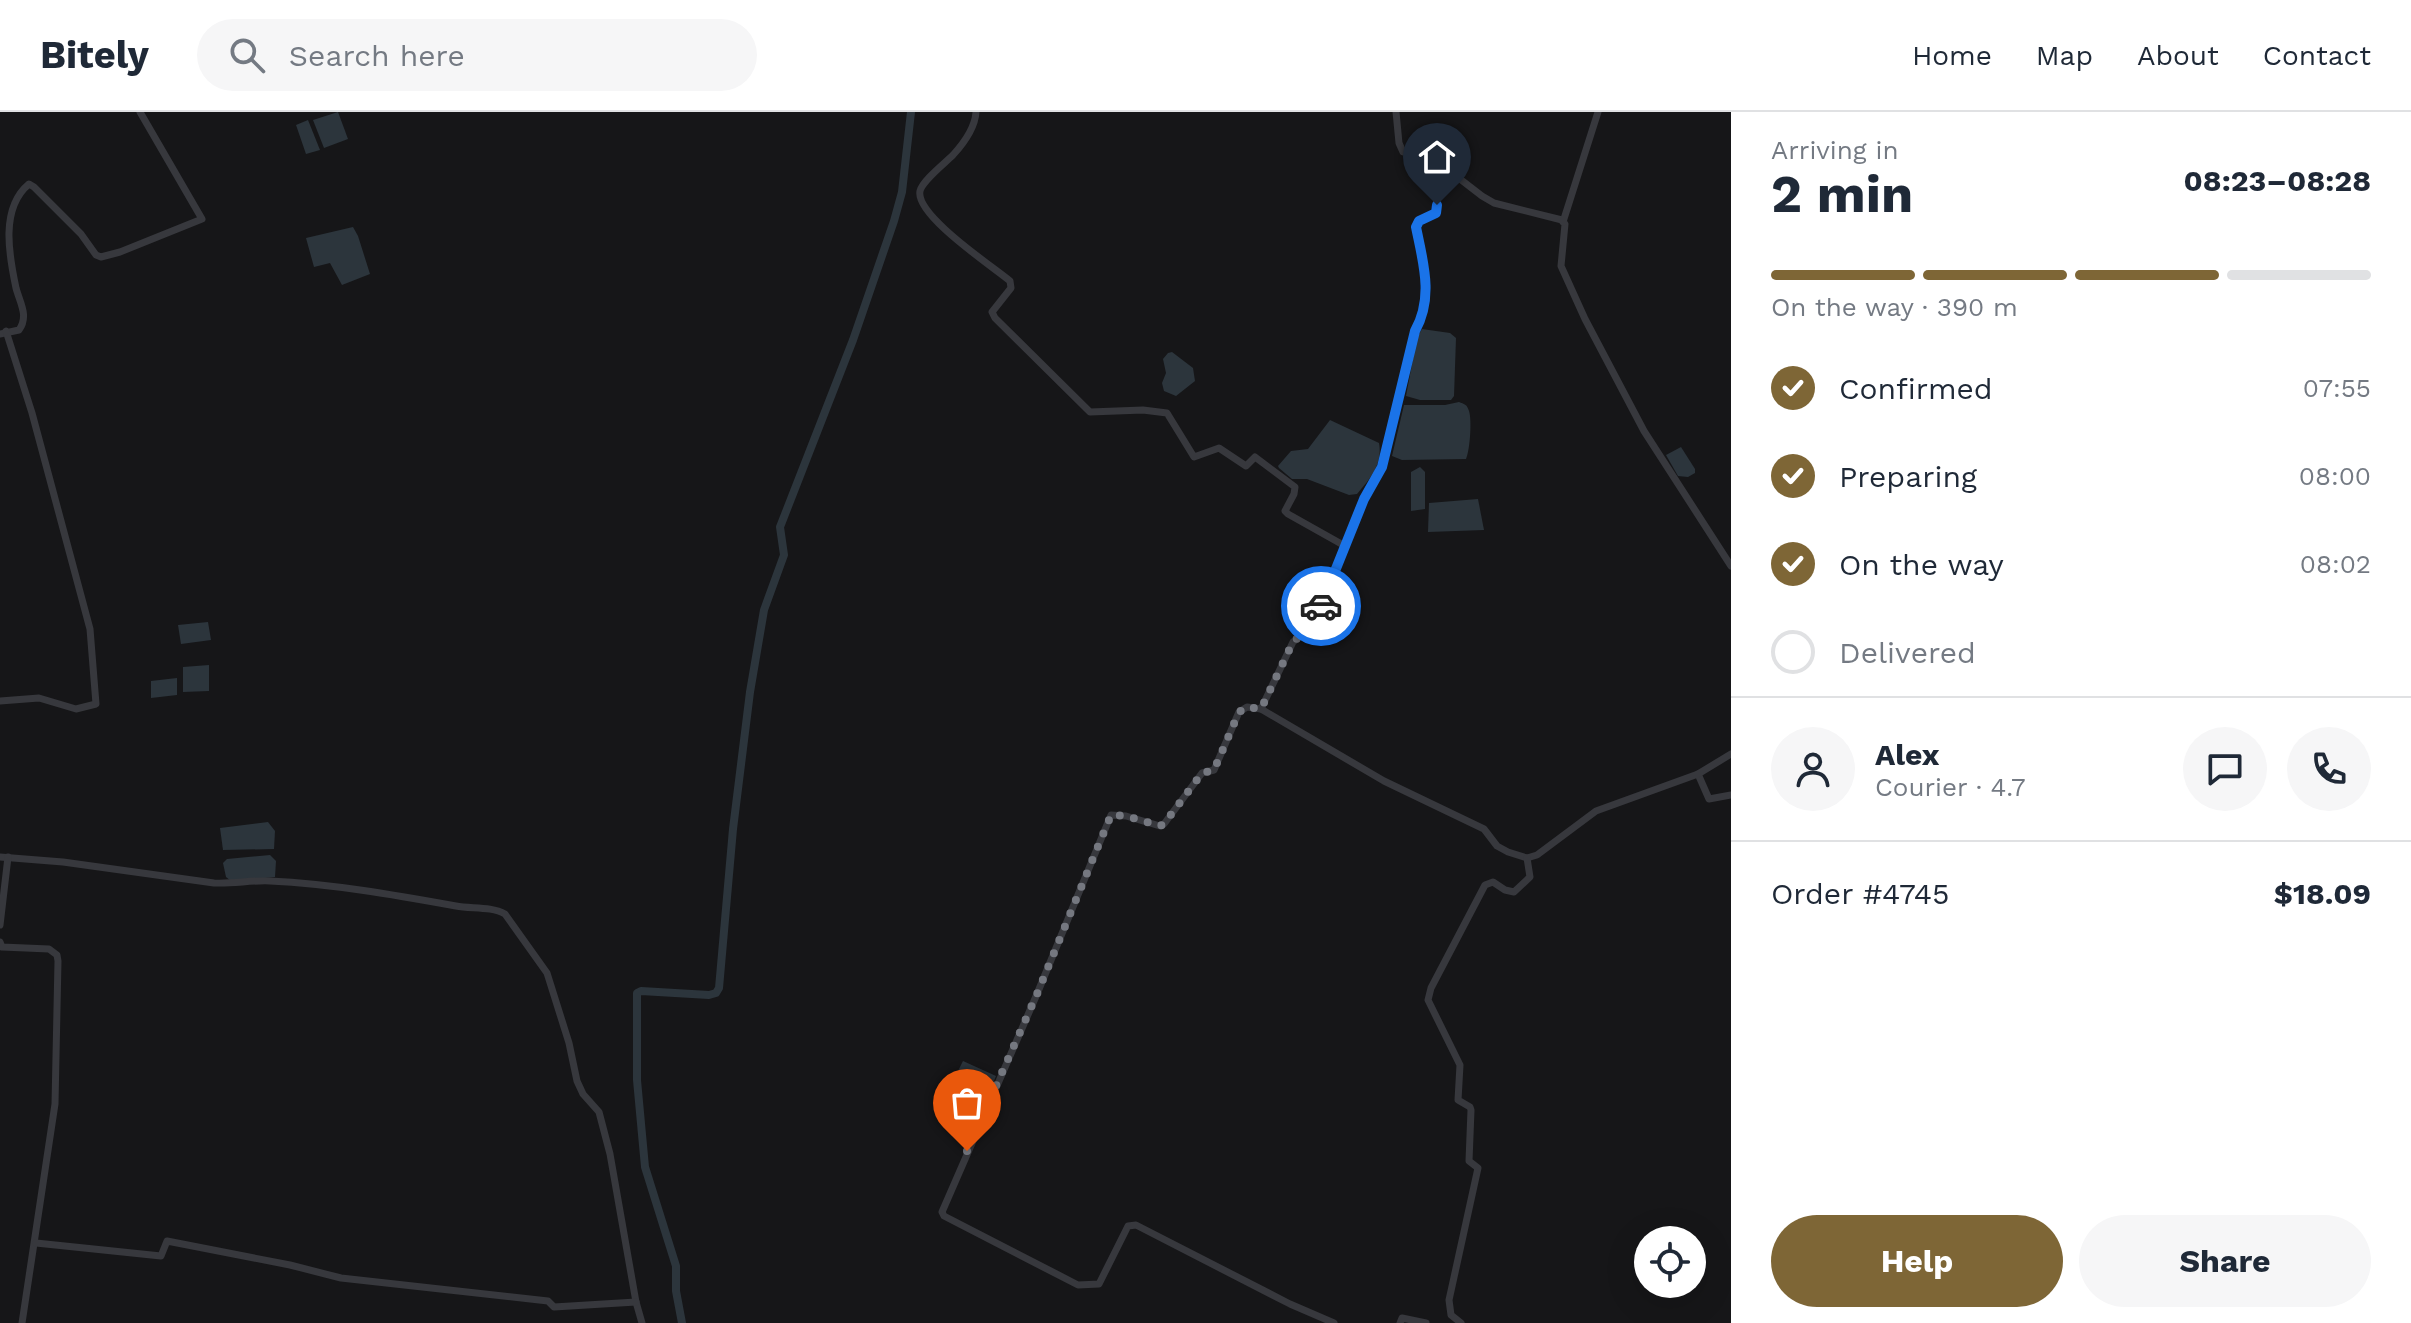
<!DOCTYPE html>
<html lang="en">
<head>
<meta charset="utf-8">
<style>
  :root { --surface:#fff; --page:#f6f6f7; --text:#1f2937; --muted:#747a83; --line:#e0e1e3; --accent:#7e6636 }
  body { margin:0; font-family:"Work Sans",sans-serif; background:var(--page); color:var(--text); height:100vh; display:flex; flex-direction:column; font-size:30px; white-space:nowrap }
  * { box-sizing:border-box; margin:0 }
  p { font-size:26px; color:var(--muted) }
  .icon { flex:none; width:44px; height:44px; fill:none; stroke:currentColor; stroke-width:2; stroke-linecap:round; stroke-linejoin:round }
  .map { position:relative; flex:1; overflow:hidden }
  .drawer { display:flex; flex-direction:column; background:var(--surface); width:680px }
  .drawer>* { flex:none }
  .buttons { position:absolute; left:1634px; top:1114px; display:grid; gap:16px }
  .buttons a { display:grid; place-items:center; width:72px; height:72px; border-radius:50%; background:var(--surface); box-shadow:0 8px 32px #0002; font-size:40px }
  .pin { position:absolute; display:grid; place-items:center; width:68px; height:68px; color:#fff; margin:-82px -34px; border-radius:50% 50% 50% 0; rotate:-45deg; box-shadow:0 0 8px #0007 }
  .pin .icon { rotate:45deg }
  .courier { position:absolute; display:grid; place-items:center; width:80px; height:80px; margin:-40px; border:6px solid #1a73e8; border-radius:50%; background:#fff; color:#222; box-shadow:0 2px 10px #0007 }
  .headline em { font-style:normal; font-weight:700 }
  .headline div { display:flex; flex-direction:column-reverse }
  .headline { display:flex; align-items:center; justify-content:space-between; height:136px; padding:0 40px }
  h1 { font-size:52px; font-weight:700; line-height:60px }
  .bar { display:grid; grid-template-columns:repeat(4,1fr); gap:12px 8px; align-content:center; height:96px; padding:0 40px }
  .bar i { height:10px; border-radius:6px; background:var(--line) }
  .bar .active { background:var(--accent) }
  .bar p { grid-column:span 4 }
  .line { display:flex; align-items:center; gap:20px; padding:0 40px; border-top:2px solid var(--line) }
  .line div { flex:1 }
  .round { display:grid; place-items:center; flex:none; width:84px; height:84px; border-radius:42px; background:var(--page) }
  ol { padding:0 40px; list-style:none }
  li { display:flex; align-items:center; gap:24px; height:88px }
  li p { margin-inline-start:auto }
  li .icon { padding:8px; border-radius:50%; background:var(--accent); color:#fff; stroke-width:4 }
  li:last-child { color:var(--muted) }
  li i { width:44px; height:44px; border:4px solid var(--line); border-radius:50% }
  .primary-button { display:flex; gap:16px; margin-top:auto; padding:16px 40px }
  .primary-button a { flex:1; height:92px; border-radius:48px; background:var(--accent); color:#fff; font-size:32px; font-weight:700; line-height:92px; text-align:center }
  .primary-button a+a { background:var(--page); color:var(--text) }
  header { display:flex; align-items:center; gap:48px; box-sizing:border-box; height:112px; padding:0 40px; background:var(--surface); border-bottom:2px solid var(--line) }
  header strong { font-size:38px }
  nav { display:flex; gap:44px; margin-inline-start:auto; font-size:28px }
  .search { width:560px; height:72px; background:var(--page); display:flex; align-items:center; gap:20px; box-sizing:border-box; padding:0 28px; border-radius:44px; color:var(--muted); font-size:30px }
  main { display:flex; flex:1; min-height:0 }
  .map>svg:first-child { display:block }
  .water { fill:#2c353c }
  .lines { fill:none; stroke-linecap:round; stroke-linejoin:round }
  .canal { stroke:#2c353c; stroke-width:8 }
  .minor { stroke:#37383d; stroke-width:7 }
  .done { stroke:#757880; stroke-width:8; stroke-dasharray:0 14.4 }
  .route { stroke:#1a73e8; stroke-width:10 }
</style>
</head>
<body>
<header>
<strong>Bitely</strong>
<div class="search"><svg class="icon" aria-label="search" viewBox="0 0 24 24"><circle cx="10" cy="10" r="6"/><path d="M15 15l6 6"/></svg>Search here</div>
<nav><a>Home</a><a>Map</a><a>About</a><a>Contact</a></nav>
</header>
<main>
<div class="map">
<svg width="1731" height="1211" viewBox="0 0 1731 1211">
  <rect width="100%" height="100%" fill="#161618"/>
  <g class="water">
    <path d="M338,0L348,27L324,36L313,8Z"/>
    <path d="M308,8L320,38L306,42L296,13Z"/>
    <path d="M353,115L358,124L370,162L342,173L330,151L314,155L306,126Z"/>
    <path d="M1422,217L1450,221L1456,226L1454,284L1451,288H1420L1406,284L1417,226Z"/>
    <path d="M1172,240L1193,256L1195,269L1176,284L1164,279L1162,271L1166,261L1163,247L1168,241Z"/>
    <path d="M1459,290C1464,292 1467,292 1469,299C1472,308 1470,338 1466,347L1402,348L1392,344L1404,293H1445Z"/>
    <path d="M1330,308L1379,331C1383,352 1370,367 1357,382L1349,383L1307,367H1292L1279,356L1278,354L1291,339L1308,337Z"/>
    <path d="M1681,335L1695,357V361L1688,365L1678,364L1666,343Z"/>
    <path d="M1420,355L1425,360V397L1411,399V360Z"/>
    <path d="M1478,387L1484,418L1428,420L1429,391Z"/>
    <path d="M208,510L211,528L181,532L178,513Z"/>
    <path d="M209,553V579L183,580V555Z"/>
    <path d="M177,566V583L151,586V569Z"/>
    <path d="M268,710L275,719L274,737L223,738L220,716Z"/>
    <path d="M270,743L276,749L275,765L231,769L226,765L223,751L227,747Z"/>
    <path d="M963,949L996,964L977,1010L951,998L945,992L944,987Z"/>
  </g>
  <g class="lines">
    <path class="canal" d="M682,1211L676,1179V1154L645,1055L637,968V881L641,879L709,883L716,881L719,876L733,717L750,580L764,498L784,443L780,415L853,228L894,109L902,80L911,0"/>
    <g class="minor">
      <path d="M976,0C975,16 964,31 953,43C945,51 922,69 920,79C915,103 992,154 1010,169L1011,176L992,200L995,206L1090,300L1143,298L1167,301L1194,345L1219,336L1246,354L1255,345L1295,375L1294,382L1285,399L1288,402L1345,434"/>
      <path d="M1438,50L1482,84L1494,91L1562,108L1565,112L1561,154L1585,207L1644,319L1731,454"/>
      <path d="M1563,110L1598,0"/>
      <path d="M0,222L19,218C29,204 20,191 16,176C9,143 0,96 29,72L34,75L81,122L96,143L101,145L120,140L202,107L140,0"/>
      <path d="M0,589L39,586L76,597L96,592L90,517L32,301L6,219"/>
      <path d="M1261,597L1293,530L1314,512L1364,387L1382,355L1415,219C1434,186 1422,150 1416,115L1419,109L1436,101L1438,50L1403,40L1399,31L1396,0"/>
      <path d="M1698,662L1709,687L1731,683"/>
      <path d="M0,745L63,750L214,771C233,772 252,768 270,769C333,772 395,783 456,794C471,797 491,794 505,802L547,861L569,931L577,969L583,982L599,1000L610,1042L636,1190L642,1211"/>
      <path d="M0,813L8,745"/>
      <path d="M0,830L2,835L49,837L57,843L58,849L55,992L22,1211"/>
      <path d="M36,1131L161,1144L167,1129L290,1153L341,1166L548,1189L554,1195L636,1190"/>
      <path d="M1334,1211L1290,1192L1136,1113L1128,1114L1099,1172L1078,1173L944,1104L942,1100L1037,882L1111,703L1126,704L1160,714L1164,712L1202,661L1214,658L1239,600L1247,595L1261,597L1384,669L1484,717L1497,734L1508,740L1527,746L1537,743L1596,699L1698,662L1731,642"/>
      <path d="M1400,1211L1402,1206L1426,1211"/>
      <path d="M1461,1211L1451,1203L1449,1188L1478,1056L1469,1049L1471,998L1470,995L1458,988L1460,953L1428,888L1431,876L1485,773L1493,770L1505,778L1514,780L1530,765L1527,746"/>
    </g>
  </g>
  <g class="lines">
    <path class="done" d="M967,1039L1037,882L1111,703L1126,704L1160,714L1164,712L1202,661L1214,658L1239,600L1247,595L1261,597L1293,530L1314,512L1321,494"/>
    <path class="route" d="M1321,494L1364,387L1382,355L1415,219C1434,185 1423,150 1416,115L1419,109L1436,101L1437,93"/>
  </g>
</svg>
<div class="buttons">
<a><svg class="icon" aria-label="locate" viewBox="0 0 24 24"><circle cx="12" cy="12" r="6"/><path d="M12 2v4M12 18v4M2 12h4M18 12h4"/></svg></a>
</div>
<div class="pin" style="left:967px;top:1039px;background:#ea580c"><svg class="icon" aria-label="bag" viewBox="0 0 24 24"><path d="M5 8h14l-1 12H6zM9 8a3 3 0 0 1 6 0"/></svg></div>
<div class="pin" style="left:1437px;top:93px;background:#1f2937"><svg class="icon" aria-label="home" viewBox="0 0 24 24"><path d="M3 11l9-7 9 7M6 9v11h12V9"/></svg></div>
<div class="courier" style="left:1321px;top:494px"><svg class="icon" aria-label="car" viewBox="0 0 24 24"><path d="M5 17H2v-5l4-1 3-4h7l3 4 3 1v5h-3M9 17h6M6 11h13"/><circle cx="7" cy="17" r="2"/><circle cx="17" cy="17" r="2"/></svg></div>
</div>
<section class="drawer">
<div class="headline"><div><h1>2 min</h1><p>Arriving in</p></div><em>08:23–08:28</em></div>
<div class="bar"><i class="active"></i><i class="active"></i><i class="active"></i><i></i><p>On the way · 390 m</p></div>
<ol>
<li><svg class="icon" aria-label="check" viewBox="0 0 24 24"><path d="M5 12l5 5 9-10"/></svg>Confirmed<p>07:55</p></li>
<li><svg class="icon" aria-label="check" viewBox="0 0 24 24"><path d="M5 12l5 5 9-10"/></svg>Preparing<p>08:00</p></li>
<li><svg class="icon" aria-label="check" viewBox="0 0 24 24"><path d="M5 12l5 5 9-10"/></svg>On the way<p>08:02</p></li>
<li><i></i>Delivered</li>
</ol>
<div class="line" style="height:144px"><a class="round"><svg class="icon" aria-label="person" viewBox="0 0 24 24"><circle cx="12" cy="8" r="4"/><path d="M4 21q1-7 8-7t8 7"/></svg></a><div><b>Alex</b><p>Courier · 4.7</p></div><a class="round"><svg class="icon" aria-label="chat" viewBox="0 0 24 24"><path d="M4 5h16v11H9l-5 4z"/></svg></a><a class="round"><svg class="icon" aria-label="phone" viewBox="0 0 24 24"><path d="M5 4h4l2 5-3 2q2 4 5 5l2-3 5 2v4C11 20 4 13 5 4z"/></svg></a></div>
<div class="line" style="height:104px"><div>Order #4745</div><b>$18.09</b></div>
<div class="primary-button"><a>Help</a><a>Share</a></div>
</section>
</main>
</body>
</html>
